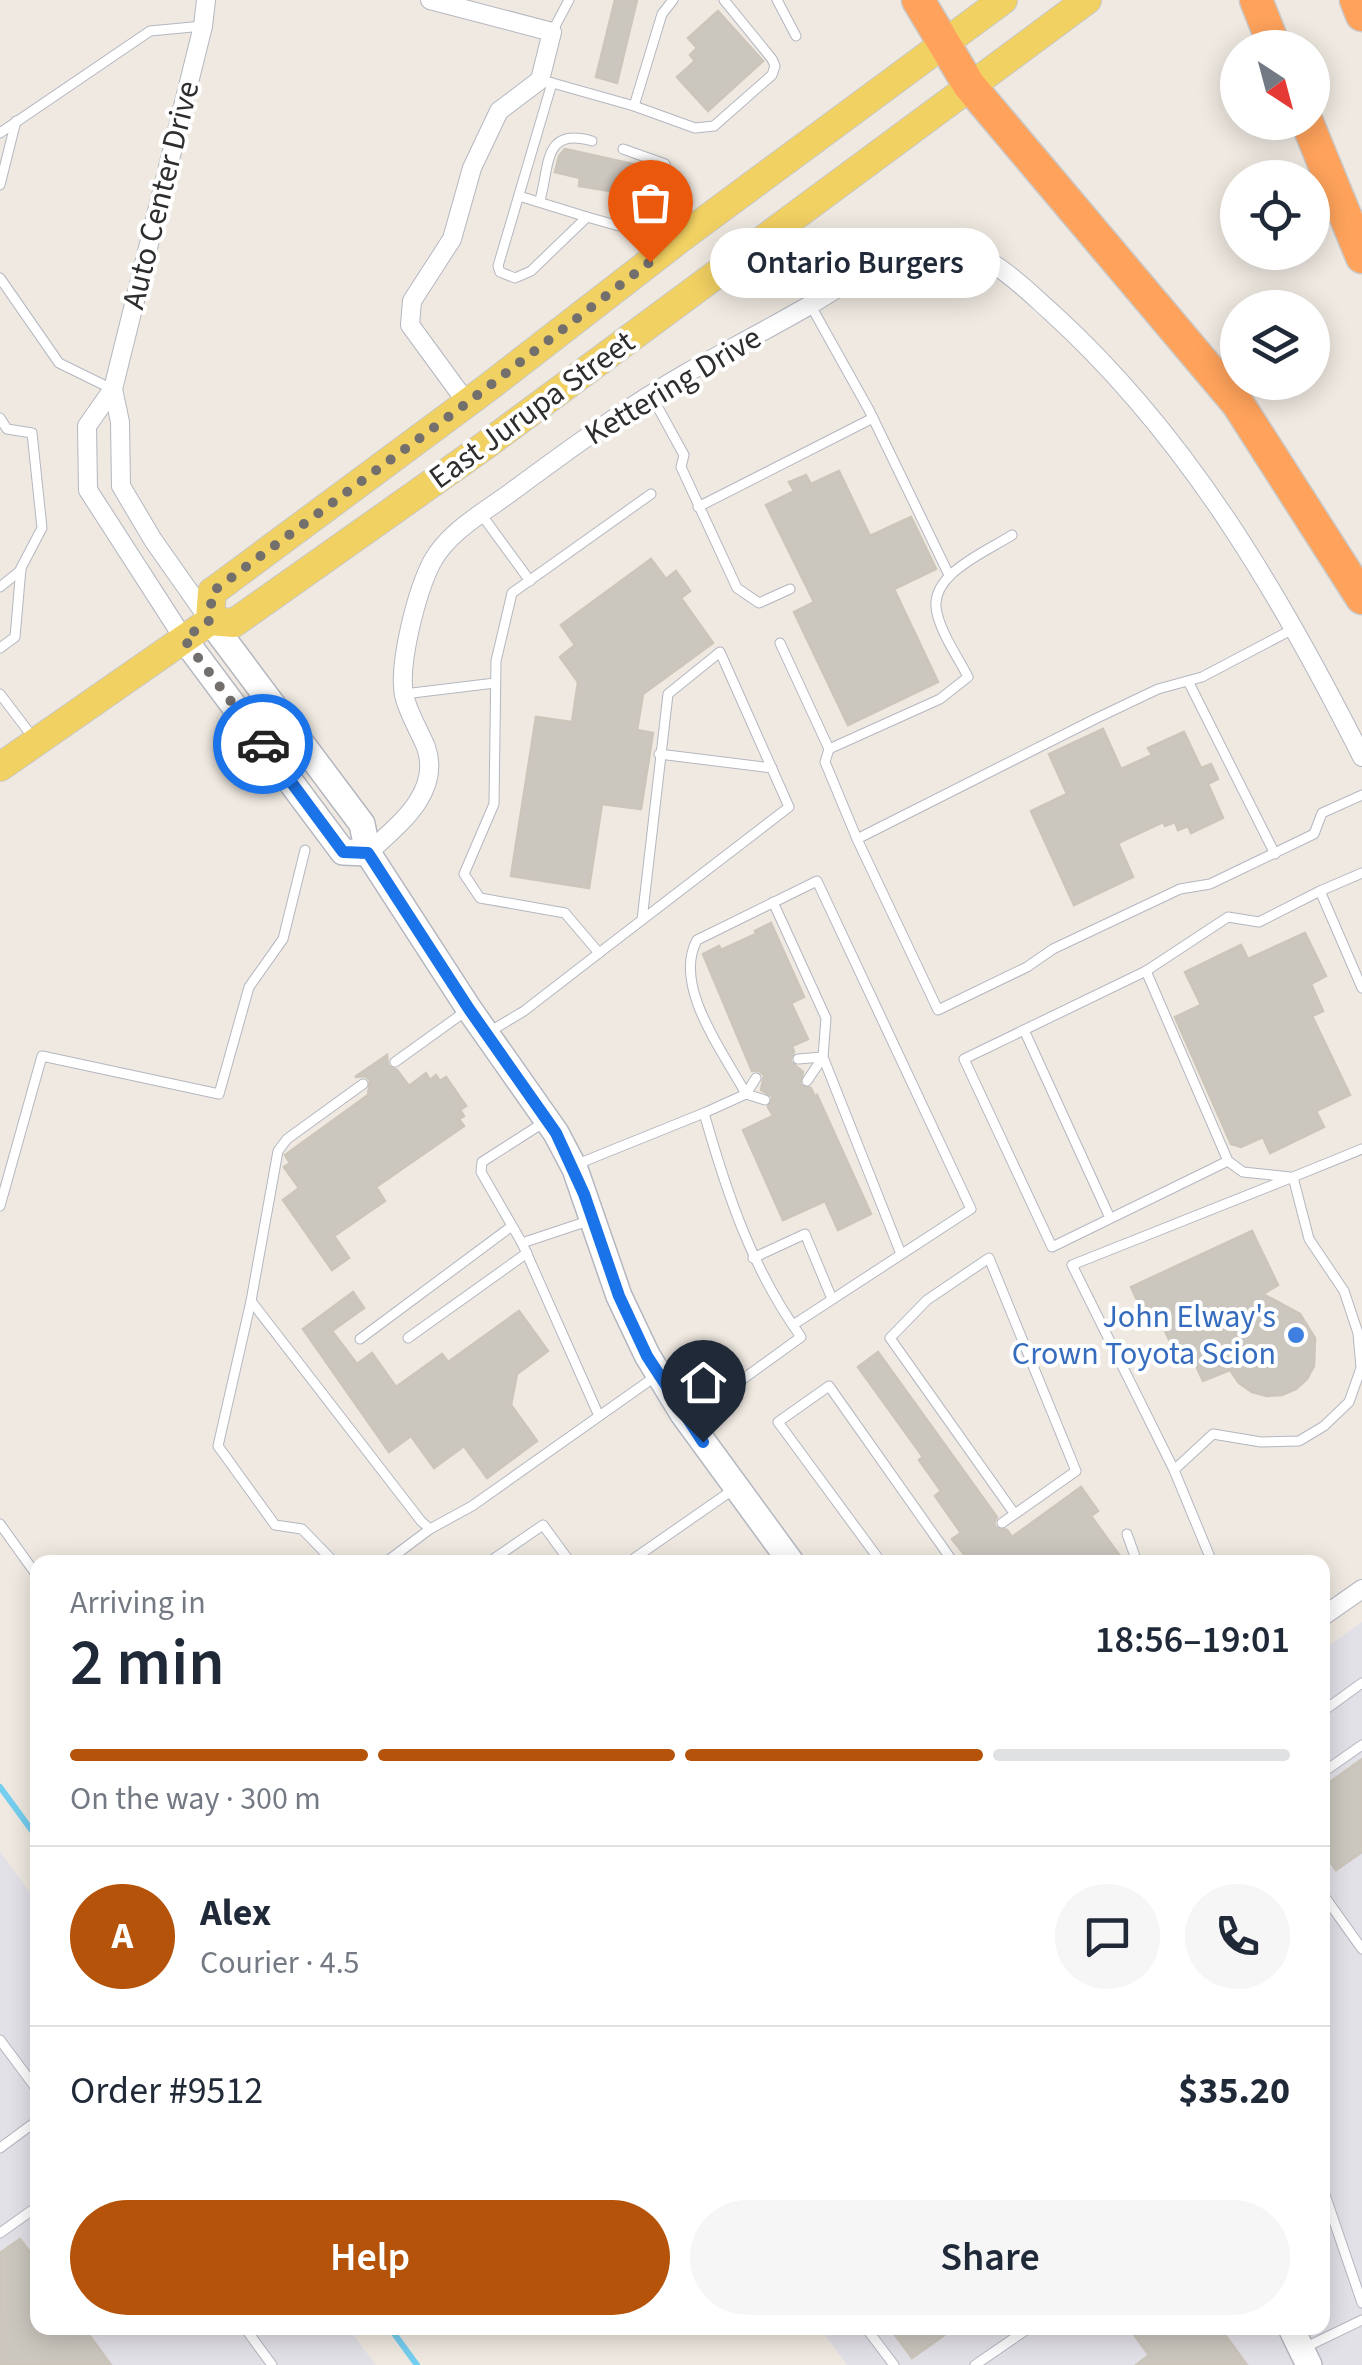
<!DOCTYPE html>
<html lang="en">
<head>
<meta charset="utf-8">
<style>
  :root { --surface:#fff; --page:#f6f6f7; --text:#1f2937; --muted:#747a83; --line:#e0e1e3; --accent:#b45309 }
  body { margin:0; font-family:"Source Sans 3",sans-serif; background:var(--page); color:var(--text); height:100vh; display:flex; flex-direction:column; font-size:38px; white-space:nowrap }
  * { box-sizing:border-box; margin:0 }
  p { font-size:32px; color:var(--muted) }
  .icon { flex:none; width:55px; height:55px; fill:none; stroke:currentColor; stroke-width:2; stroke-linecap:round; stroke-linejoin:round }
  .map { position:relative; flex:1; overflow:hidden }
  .side { position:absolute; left:30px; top:1555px; width:1300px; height:780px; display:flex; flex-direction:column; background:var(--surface); border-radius:20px; box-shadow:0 5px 25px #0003 }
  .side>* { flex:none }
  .needle { width:65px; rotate:144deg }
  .controls { position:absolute; left:1220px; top:30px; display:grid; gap:20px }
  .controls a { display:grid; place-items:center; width:110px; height:110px; border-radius:50%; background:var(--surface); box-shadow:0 5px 25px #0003; font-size:50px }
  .pin { position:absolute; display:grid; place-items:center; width:85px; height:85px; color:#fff; margin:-102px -42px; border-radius:50% 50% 50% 0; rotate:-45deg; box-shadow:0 0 10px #0007 }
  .pin .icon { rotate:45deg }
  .courier { position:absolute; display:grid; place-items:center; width:100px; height:100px; margin:-50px; border:8px solid #1a73e8; border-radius:50%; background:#fff; color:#222; box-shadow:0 2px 12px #0007 }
  .bubble { position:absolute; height:70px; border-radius:35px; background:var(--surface); box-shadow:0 5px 25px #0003; font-size:32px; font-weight:600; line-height:70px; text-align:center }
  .summary em { font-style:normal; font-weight:600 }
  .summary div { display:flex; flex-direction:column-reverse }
  .summary { display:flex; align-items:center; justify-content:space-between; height:170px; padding:0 40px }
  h1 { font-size:65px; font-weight:600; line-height:75px }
  .bar { display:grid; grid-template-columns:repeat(4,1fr); gap:15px 10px; align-content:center; height:120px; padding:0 40px }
  .bar i { height:12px; border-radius:8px; background:var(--line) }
  .bar .active { background:var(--accent) }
  .bar p { grid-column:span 4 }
  .line { display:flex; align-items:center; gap:25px; padding:0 40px; border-top:2px solid var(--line) }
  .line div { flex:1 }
  .round { display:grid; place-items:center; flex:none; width:105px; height:105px; border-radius:52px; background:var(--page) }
  .action { display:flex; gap:20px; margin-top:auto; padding:20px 40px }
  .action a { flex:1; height:115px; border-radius:60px; background:var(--accent); color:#fff; font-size:40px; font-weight:600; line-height:115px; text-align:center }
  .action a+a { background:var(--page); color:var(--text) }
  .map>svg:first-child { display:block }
  .industrial { fill:#e3e1e8 }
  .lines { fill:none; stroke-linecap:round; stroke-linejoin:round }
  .stream { stroke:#75cff0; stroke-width:6 }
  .building { fill:#cbc7bf; stroke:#cbc5ba; stroke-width:2.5 }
  .lane-casing { stroke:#b4b7c1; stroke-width:11 }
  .street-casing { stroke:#b4b7c1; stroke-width:20 }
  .secondary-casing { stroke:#b4b7c1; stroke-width:28 }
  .primary-casing { stroke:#c9c9c9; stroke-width:30 }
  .highway-casing { stroke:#c9c9c9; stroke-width:35 }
  .lane { stroke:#fff; stroke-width:9 }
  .street { stroke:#fff; stroke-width:18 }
  .secondary { stroke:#fff; stroke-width:25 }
  .primary { stroke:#f2d163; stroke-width:28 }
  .highway { stroke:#ffa35c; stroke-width:32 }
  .done { stroke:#726f6d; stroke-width:10; stroke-dasharray:0 18 }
  .route { stroke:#1a73e8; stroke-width:12 }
  .shop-dot { fill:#3f7fe0; stroke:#fff; stroke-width:4 }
  .labels { text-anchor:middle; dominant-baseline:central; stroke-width:8; stroke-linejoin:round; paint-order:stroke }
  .street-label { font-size:32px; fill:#2e2e2e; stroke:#fff }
  .shop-label { font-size:32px; fill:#366cbe; stroke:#fff; text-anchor:end }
</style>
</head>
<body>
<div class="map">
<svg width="1362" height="2365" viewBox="0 0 1362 2365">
  <rect width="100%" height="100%" fill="#efe9e1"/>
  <g class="industrial">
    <path d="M1362,1622V2365H847L820,2328H1322L1323,1650Z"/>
    <path d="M0,1851L37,1903L38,2328H348L376,2365H0Z"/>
  </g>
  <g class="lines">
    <g class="stream">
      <path d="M0,1787L38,1839"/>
      <path d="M390,2328L417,2365"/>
    </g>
  </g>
  <g class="building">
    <path d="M615,0H637L617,83L596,77Z"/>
    <path d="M718,11L763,61L708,111L677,77L695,61L690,55L697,48L688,38Z"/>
    <path d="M565,149L646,167L641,183L630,180L626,191L610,187V191L579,186L580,178L555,172L559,156Z"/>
    <path d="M839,471L870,536L911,517L936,569L894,589L938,682L848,725L794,612L814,602L766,505L794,491L789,482L806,475L811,484Z"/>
    <path d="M651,559L666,579L676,571L690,591L681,598L713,643L643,694L637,730L653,733L641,809L602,804L589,888L511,876L536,717L572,722L578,682L560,657L575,645L561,625Z"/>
    <path d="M1103,729L1121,769L1152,755L1148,748L1184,732L1201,768L1211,764L1218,779L1208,784L1223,818L1191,833L1188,826L1178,830L1175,822L1165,826L1163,822L1118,843L1133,877L1074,905L1031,811L1067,794L1049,754Z"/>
    <path d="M771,923L804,997L791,1003L808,1039L792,1046L794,1052L790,1061L803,1072L800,1085L811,1088L815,1097L817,1095L871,1214L838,1230L825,1201L783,1220L743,1130L773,1116L768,1107L773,1097L761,1090L764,1075L759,1071H752L703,954L719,946L721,950L756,934L755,931Z"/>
    <path d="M1305,933L1326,976L1311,984L1323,1011L1312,1016L1350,1095L1316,1111L1324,1127L1270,1153L1263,1137L1241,1147L1231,1144L1175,1017L1201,1005L1185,972L1241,945L1248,959Z"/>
    <path d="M387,1055L388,1066L397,1070L409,1086L426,1073L430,1080L436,1075L440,1081L446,1077L466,1106L460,1110L464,1116L459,1119L464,1126L376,1187L385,1201L334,1236L349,1258L332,1270L283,1200L299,1188L284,1167L290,1163L285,1155L368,1095L370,1080L365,1076L355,1077Z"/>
    <path d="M1252,1231L1278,1285L1263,1294L1300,1314L1315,1338L1314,1366L1307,1379L1296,1389L1282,1395L1267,1396L1252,1392L1239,1383L1230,1370L1203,1381L1186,1344L1173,1348L1158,1316L1147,1321L1131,1287Z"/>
    <path d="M353,1292L364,1308L332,1331L357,1364L372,1353L396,1387L442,1354L448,1362L519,1311L548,1351L517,1374L511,1405L537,1441L487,1478L464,1446L434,1468L411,1436L389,1452L303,1329Z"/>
    <path d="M878,1352L997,1517L994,1523L996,1528L1007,1530L1012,1537L1081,1487L1098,1511L1091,1516L1120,1556L1112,1562H970L952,1539L961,1533L935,1496L941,1491L919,1460L923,1457L858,1367Z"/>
    <path d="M1362,1759V1852L1336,1870L1322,1851V1788Z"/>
    <path d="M20,2239L38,2263V2328H84L111,2365H0V2253Z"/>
    <path d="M890,2328H954L912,2358Z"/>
    <path d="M1129,2328H1220L1247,2365H1136L1149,2355Z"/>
  </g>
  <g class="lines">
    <g class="lane-casing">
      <g id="lane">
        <path d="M777,0L796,36"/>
        <path d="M552,32L569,0"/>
        <path d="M549,82L634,106L662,14L673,0"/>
        <path d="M552,83L498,266L500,272L515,278L531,271L587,217L619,226C640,214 675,190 665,164L623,149"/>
        <path d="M634,106L695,128L714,126L772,75L775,66L772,59L724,0"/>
        <path d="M0,133L150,31L203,26"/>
        <path d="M0,185L16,121"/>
        <path d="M519,196L587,217"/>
        <path d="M540,200C550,165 543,127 592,141"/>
        <path d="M0,278L59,363L112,389"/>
        <path d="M811,306L869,410L949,575"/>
        <path d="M651,395L684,455L681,467L737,588L759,603L790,589"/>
        <path d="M0,418L7,429L32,433L42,528L21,568L15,637L0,648"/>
        <path d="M698,507L873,418"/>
        <path d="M481,514L530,581"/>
        <path d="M0,587L21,570"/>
        <path d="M780,643L829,749L825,762L857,839L938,1010L1027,967L1053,949L1180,889L1210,884L1314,834L1322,813L1362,795"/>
        <path d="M1188,681L1275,854"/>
        <path d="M0,694L35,740"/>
        <path d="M404,694L495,683"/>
        <path d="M829,749L940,699L968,677C958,657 942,635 937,613C927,575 986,552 1012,535"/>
        <path d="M659,754L772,768"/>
        <path d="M857,839L1095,719L1158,689L1202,677L1295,628"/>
        <path d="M1362,873L1320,891L1362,988"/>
        <path d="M773,902L826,1018L823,1057L901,1254"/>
        <path d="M599,953L789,807L720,652L668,694L642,920"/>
        <path d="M1146,971L1228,1161L1243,1172L1290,1177"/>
        <path d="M1024,1030L1110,1218"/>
        <path d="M489,1032L524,1011L599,953L565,913L480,898L464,874L494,804L496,661L512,593L651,494"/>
        <path d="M798,1059L823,1057"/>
        <path d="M395,1062L466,1011"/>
        <path d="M756,1078L746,1094L765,1100"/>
        <path d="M807,1081L823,1057"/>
        <path d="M363,1084L287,1139L278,1151L251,1301L421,1521L430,1529L472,1506L656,1376"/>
        <path d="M704,1113L746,1094C724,1053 672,986 697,940L817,881L971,1209L793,1325"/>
        <path d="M546,1121L482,1162L481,1172L522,1243L599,1416"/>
        <path d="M1228,1161L1052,1247L964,1059L1146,971L1228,917L1259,922L1320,891"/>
        <path d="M575,1165L704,1113C727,1194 752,1269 801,1337L689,1418"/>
        <path d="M0,1206L42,1056L219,1094L249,987L283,939L305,850"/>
        <path d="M522,1243L591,1220"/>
        <path d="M753,1258L805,1234L832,1299"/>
        <path d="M251,1301L218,1446L275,1525L302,1529L334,1562"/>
        <path d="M408,1338L527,1253"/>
        <path d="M360,1339L512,1226"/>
        <path d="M1174,1470L1072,1265L1293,1177"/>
        <path d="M1002,1523L1076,1471L989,1258L927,1300L890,1338L1014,1513"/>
        <path d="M0,1524L38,1577"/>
        <path d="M1127,1534L1137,1562"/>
        <path d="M386,1562L430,1529"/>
        <path d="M489,1562L543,1525L570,1562"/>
        <path d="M629,1562L734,1489"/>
        <path d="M881,1562L778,1422L829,1386L951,1559L946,1562"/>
        <path d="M1212,1562L1174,1470L1213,1434L1261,1442L1299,1441L1324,1426L1349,1402L1361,1368L1358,1333L1344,1291L1309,1239L1293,1177L1362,1149"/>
        <path d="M1322,1712L1362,1683"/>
        <path d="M1322,1773L1362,1745"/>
        <path d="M1322,1893L1362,1949"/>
        <path d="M0,2040L38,2091"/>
        <path d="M0,2148L38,2120"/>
        <path d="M1322,2186L1362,2303"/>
        <path d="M0,2233L38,2206"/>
        <path d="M245,2328L272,2365"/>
        <path d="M866,2328L894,2365"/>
        <path d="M1306,2347L1362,2320"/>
        <path d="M975,2365L1029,2328"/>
      </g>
    </g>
    <g class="street-casing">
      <g id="street">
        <path d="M430,0L552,32L540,80L499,111L472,168L452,239L412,301L410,325L467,403"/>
        <path d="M113,389L120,422L121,486L153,540L210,621"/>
        <path d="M184,639L88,490L87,426L113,389L203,26L206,0"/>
        <path d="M368,853C397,826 442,793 426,747C419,730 408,713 404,695C398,663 417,591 432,562C448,532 484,512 510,493C568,450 627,407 690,371C730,349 770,328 810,305C851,281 891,249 941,248C985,247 1020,284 1050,311C1187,435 1280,594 1362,757"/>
        <path d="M1322,1617L1362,1589"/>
      </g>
    </g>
    <g class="secondary-casing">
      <g id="secondary">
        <path d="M210,621L362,824L368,853L469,1009L556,1133L575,1169L619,1296L647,1355L683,1414L791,1562"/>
        <path d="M184,639L343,852L368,853"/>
        <path d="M1291,2328L1309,2365"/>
      </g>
    </g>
    <g class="primary-casing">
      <g id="primary">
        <path d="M210,621L212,592L219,587L486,389L681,238L1003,0"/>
        <path d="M0,767L210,621L234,623L483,447L1087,0"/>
      </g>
    </g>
    <g class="highway-casing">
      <g id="highway">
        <path d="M918,0L969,85L1238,404L1362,598"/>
        <path d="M1256,0L1275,48"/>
        <path d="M1356,0L1362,15"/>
        <path d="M1307,122L1362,257"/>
      </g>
    </g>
    <use href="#lane" class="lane"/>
    <use href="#street" class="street"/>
    <use href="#secondary" class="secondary"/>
    <use href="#primary" class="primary"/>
    <use href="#highway" class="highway"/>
  </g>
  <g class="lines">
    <path class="done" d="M263,744L184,639L210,620L212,592L467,403L650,262"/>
    <path class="route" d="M263,744L343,852L368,853L469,1009L556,1133L584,1194L619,1296L647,1356L703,1442"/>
  </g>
  <circle class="shop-dot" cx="1296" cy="1335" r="10"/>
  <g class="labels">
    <g class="street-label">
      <text transform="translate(161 195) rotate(-76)">Auto Center Drive</text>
      <text transform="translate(673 386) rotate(-31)">Kettering Drive</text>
      <text transform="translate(532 410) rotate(-36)">East Jurupa Street</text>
    </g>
    <g class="shop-label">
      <text x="1276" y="1317">John Elway's<tspan x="1276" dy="37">Crown Toyota Scion</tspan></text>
    </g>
  </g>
</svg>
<div class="controls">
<a><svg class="needle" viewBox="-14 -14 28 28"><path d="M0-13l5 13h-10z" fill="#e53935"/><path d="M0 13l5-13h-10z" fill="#747a83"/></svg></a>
<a><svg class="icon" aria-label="locate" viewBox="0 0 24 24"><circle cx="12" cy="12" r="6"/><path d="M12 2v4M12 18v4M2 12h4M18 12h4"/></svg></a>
<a><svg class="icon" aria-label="layers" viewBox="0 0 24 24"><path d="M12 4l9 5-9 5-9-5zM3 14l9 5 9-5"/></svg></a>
</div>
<div class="pin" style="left:650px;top:262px;background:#ea580c"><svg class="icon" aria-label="bag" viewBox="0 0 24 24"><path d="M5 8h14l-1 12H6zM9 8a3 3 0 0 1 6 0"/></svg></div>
<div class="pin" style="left:703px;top:1442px;background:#1f2937"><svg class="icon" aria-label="home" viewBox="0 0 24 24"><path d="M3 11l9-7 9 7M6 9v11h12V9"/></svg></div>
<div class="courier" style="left:263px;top:744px"><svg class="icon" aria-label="car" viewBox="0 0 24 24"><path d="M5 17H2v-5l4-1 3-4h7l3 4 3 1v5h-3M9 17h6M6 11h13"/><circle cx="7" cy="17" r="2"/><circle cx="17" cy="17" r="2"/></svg></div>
<div class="bubble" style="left:710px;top:228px;width:290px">Ontario Burgers</div>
<section class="side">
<div class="summary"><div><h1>2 min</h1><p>Arriving in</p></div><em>18:56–19:01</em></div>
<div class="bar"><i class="active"></i><i class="active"></i><i class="active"></i><i></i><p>On the way · 300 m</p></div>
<div class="line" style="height:180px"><b class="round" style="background:var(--accent);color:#fff">A</b><div><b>Alex</b><p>Courier · 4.5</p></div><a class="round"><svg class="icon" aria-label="chat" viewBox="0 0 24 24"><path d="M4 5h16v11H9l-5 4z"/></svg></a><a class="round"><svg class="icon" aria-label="phone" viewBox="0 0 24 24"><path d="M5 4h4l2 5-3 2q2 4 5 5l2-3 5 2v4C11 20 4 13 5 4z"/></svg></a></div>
<div class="line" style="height:130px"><div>Order #9512</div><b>$35.20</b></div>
<div class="action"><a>Help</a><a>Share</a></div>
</section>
</div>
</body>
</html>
